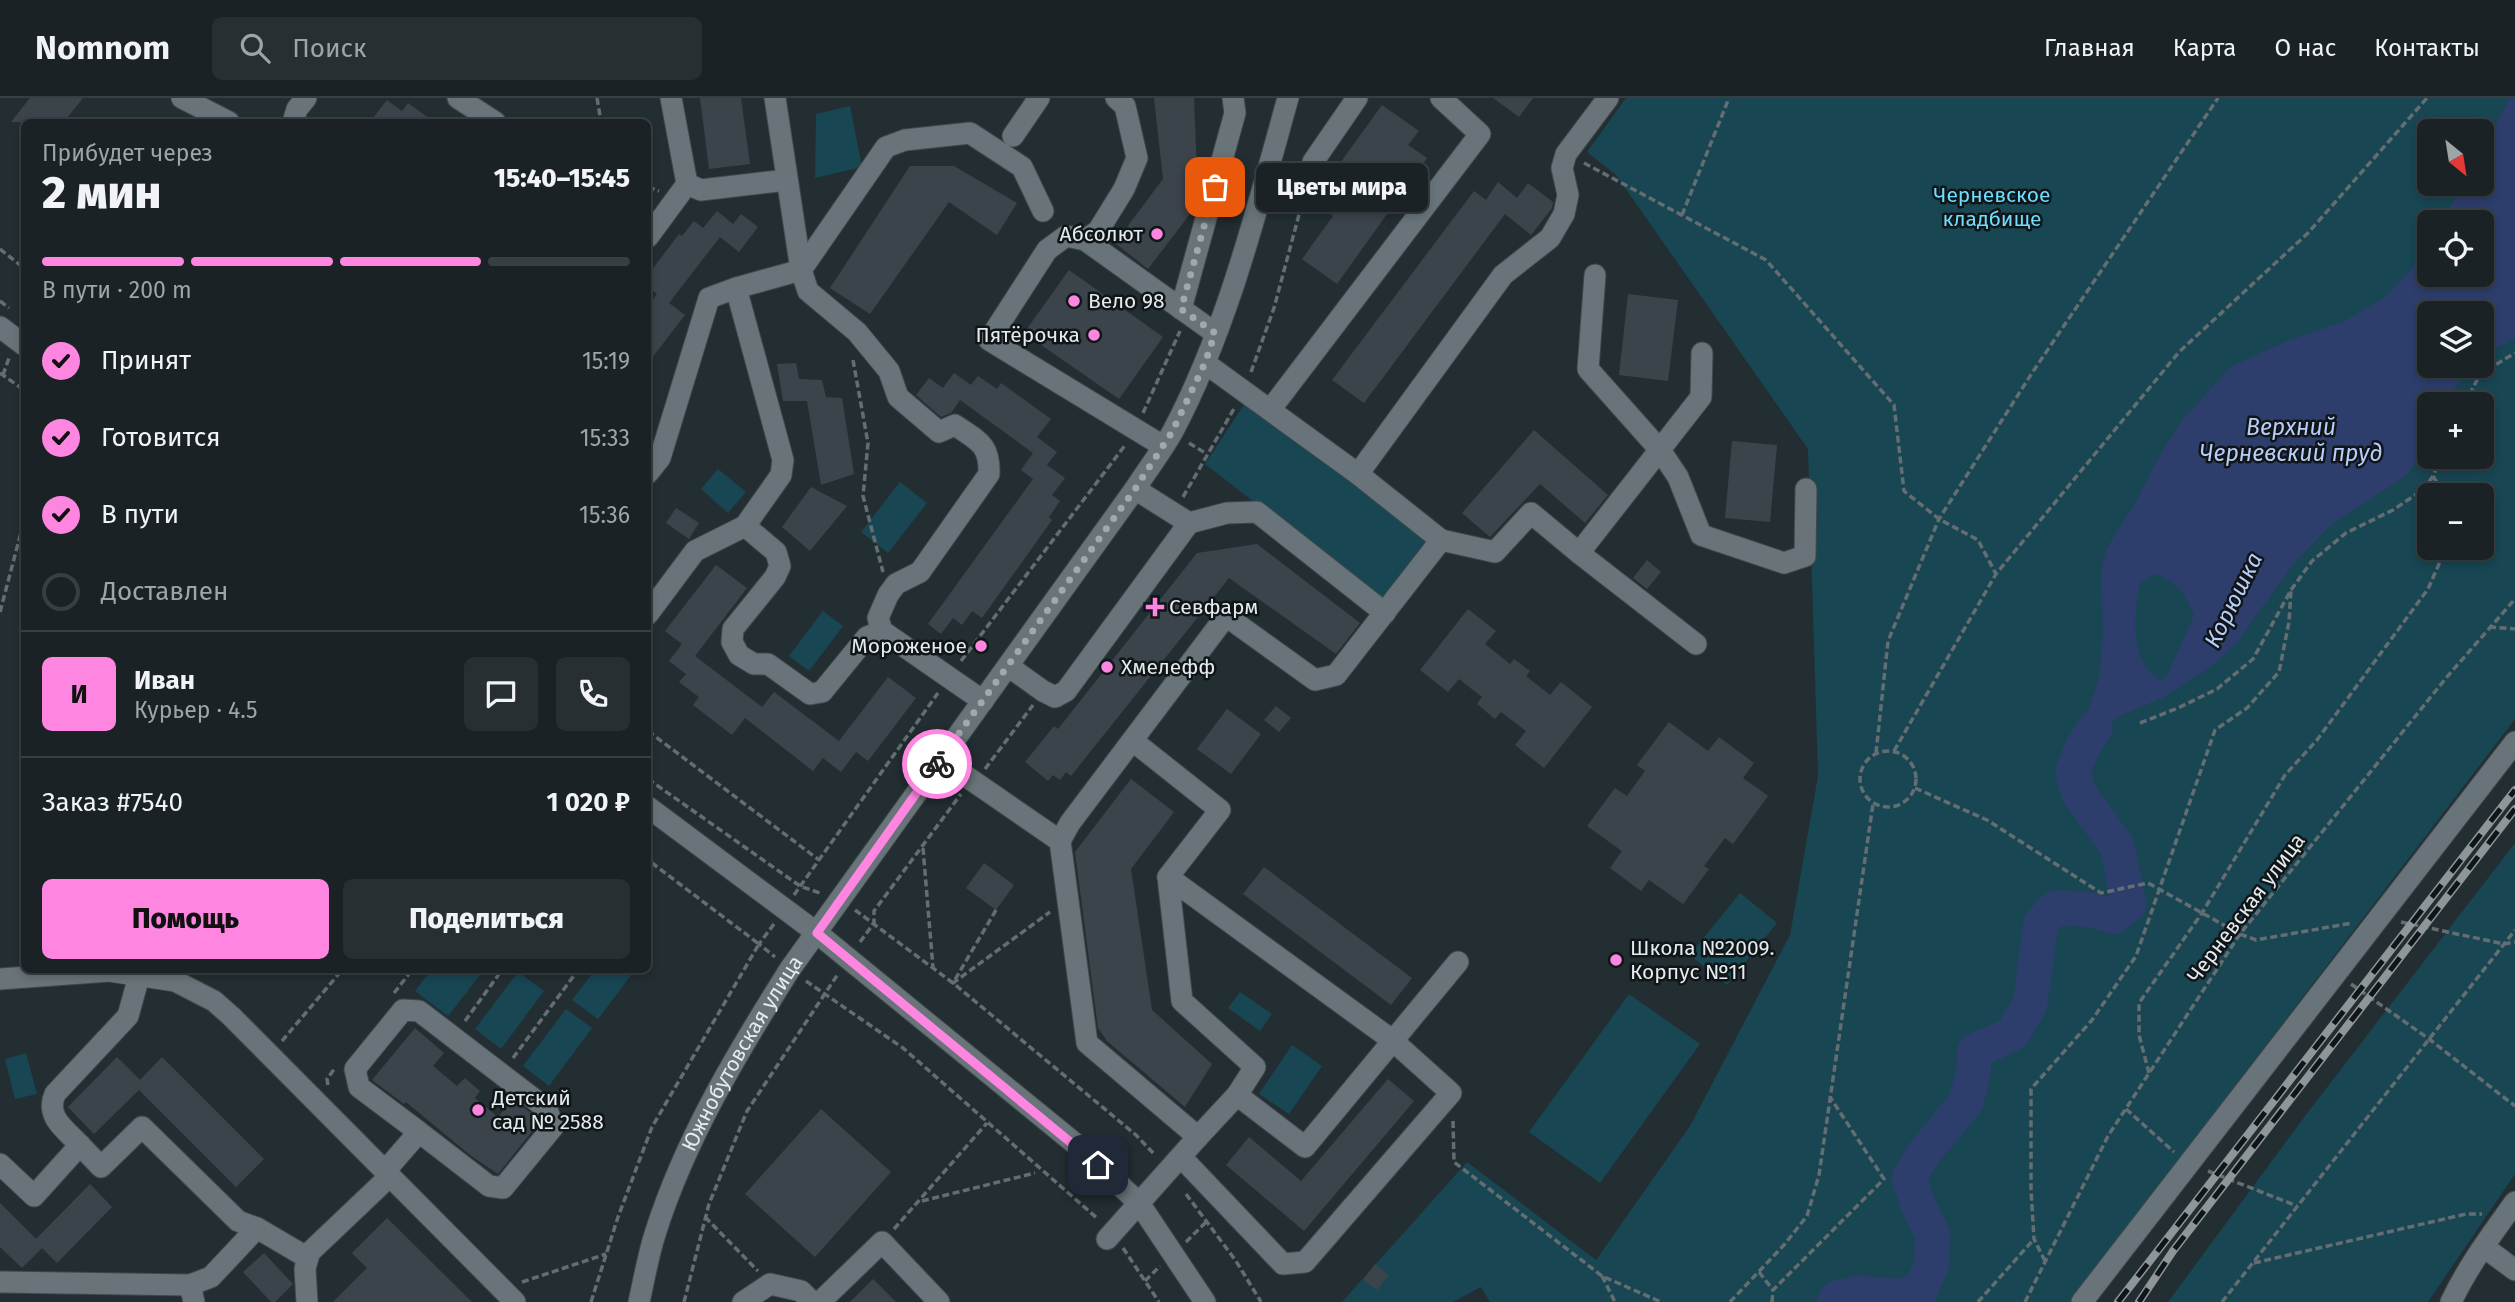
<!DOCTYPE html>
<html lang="ru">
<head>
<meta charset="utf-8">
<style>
  :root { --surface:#1a2226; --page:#272f32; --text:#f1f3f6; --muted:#9fa4a7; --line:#383f43; --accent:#fe86e1 }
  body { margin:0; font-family:"Fira Sans",sans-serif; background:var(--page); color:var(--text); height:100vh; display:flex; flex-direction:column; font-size:26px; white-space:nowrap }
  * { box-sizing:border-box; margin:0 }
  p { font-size:23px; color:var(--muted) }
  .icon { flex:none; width:38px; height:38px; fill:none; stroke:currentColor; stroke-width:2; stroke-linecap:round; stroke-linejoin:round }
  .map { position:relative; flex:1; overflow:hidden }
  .details { position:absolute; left:21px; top:21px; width:630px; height:854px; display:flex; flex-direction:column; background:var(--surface); border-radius:10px; box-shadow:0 4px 10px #0003,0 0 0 2px var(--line) }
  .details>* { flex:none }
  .needle { width:46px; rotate:150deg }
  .controls { position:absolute; left:2417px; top:21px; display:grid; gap:14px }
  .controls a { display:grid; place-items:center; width:77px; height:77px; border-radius:10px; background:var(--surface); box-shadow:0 4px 10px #0003,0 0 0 2px var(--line); font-size:35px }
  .pin { position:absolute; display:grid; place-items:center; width:60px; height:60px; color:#fff; margin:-30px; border-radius:14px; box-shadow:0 4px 10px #0006 }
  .courier { position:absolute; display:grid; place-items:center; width:70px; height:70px; margin:-35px; border:5px solid #fe86e1; border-radius:50%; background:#fff; color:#222; box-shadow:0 2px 9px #0007 }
  .bubble { position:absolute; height:49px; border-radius:10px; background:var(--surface); box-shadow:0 4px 10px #0003,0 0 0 2px var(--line); font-size:23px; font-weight:800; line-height:49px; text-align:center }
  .summary em { font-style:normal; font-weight:800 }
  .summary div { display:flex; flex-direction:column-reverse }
  .summary { display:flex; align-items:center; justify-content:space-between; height:119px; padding:0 21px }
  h1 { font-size:46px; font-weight:800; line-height:52px }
  .bar { display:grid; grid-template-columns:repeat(4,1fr); gap:10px 7px; align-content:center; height:84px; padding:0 21px }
  .bar i { height:9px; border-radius:5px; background:var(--line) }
  .bar .on { background:var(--accent) }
  .bar p { grid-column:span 4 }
  .line { display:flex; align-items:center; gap:18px; padding:0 21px; border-top:2px solid var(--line) }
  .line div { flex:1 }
  .round { display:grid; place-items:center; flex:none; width:74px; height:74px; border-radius:10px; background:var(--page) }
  ol { padding:0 21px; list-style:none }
  li { display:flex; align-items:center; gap:21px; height:77px }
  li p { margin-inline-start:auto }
  li .icon { padding:7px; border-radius:50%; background:var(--accent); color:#111; stroke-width:4 }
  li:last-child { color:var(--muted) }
  li i { width:38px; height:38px; border:4px solid var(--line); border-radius:50% }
  .action { display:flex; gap:14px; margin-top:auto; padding:14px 21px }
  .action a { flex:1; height:80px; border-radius:10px; background:var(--accent); color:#111; font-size:28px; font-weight:800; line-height:80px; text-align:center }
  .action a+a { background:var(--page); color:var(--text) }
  header { display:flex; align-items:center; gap:42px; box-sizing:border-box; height:98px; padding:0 35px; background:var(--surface); border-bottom:2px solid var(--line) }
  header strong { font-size:33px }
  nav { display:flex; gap:38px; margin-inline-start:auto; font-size:24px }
  .search { width:490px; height:63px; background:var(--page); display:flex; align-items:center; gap:18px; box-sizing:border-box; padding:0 24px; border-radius:10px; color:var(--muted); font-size:26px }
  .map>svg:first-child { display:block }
  .green { fill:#184653; fill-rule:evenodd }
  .water { fill:#2d3e6c; fill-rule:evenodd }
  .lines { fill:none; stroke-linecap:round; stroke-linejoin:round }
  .river { stroke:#2d3e6c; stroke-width:35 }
  .building { fill:#3c444b }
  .minor-casing { stroke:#40494c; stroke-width:23 }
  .path { stroke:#646e72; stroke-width:3.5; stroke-dasharray:7 3.5; stroke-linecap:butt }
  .minor { stroke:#687479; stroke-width:21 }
  .rail-casing { stroke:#8e969a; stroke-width:8 }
  .rail { stroke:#101517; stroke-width:5; stroke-dasharray:16; stroke-linecap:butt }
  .done { stroke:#a0a9ac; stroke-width:7; stroke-dasharray:0 12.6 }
  .route { stroke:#fe86e1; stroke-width:9 }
  .poi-dot { fill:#fe86e1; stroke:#101517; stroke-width:2.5 }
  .labels { text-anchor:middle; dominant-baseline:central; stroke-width:5; stroke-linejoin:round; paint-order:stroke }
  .park-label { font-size:21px; fill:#6ddeff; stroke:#101517 }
  .poi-label { font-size:21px; fill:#e4ebee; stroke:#101517; text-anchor:start }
  .street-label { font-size:21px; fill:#e4ebee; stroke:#101517 }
  .water-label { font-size:23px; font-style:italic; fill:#b9cdfb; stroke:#101517 }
</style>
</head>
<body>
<header>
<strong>Nomnom</strong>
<div class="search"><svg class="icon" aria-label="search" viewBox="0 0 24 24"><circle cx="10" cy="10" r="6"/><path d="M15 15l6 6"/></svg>Поиск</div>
<nav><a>Главная</a><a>Карта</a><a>О нас</a><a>Контакты</a></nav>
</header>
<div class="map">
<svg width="2515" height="1204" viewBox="0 0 2515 1204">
  <rect width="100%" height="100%" fill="#232e32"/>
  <g class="green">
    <path d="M1626,0H2515V621L2070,1204H1490L1481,1189L1453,1204H1342L1467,1064L1596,1162L1690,1028L1790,837L1818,678L1808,351L1616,77L1587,54ZM2429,33H2482V86H2429ZM2429,124H2482V177H2429ZM2429,215H2482V268H2429ZM2429,306H2482V359H2429ZM2429,397H2482V450H2429Z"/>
    <path d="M850,8L862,69L815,80L816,16Z"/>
    <path d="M1245,305L1428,441L1381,502L1205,366Z"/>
    <path d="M718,371L746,394L728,415L701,391Z"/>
    <path d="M900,384L927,405L888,455L861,434Z"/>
    <path d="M823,513L843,528L809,573L789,558Z"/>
    <path d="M2515,745V1076L2428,1204H2168L2305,1018Z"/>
    <path d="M1740,795L1777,825L1727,887L1690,857Z"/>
    <path d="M431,872H484L448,918L415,893Z"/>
    <path d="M595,872H635L598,921L572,902Z"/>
    <path d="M518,874L544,893L501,951L475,931Z"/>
    <path d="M1240,894L1272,916L1260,933L1228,910Z"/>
    <path d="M1629,896L1700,946L1600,1085L1529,1034Z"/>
    <path d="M566,911L592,930L549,988L523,968Z"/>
    <path d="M1292,947L1322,968L1289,1016L1259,996Z"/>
    <path d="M26,955L37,996L15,1001L5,961Z"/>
  </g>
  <path class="water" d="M2510,0H2515V240L2482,258V215H2429V268H2470L2453,293L2448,306H2429V346L2407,377L2333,425L2293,466L2236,546L2214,566L2162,600L2122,617L2095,638L2078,670L2073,673L2068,669L2099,581L2103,531L2101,475L2106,451L2133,409L2161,355L2183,321L2232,268L2287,243L2345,223L2385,199L2429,153V177H2482V124H2442L2463,86H2482V53ZM2153,476C2174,480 2186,497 2194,517L2166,580L2159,582C2155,577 2147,572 2144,566C2131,542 2135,510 2140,485Z"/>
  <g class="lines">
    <path class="river" d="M1835,1204L1837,1200L1858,1195L1900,1198L1921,1192L1931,1168L1933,1137L1918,1107L1909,1080L1924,1055L1966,1004L1973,976L1975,953L2012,936L2030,906L2041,825L2055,810L2085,811L2114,818L2129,806L2117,748L2078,694L2073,673L2082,650L2095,630"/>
  </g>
  <g class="building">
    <path d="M30,0H83L64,24H11Z"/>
    <path d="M700,0H741L750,66L709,71Z"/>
    <path d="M1154,0H1194L1198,102L1196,108L1148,171L1115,145L1163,81Z"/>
    <path d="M1493,0H1533L1519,19Z"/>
    <path d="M387,2L402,13L408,5L434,24H370Z"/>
    <path d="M1382,7L1419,33L1408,47L1427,60L1337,186L1302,161L1333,118L1312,104Z"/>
    <path d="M910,68H954L1017,105L997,137L949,104L870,216L830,190Z"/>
    <path d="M1498,84L1517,100L1528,85L1553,104L1552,110L1531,137L1505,116L1364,305L1332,282L1474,93L1486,102Z"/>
    <path d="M717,113L733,126L741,116L758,129L739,154L720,139L669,205L685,217L648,265V208L657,196L648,188V177L679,136L682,138L694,123L703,130Z"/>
    <path d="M1069,172L1163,239L1119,301L1024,235Z"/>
    <path d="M1628,196L1678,202L1668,283L1619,277Z"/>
    <path d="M796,265L799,281L822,282L826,299L842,300L854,376L821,387L807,303H783L777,266Z"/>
    <path d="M954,275L971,287L978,278L997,291L1001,285L1051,321L1037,339L1057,354L1047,367L1065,380L1052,397L1060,403L1049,419L1052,422L982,520L972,513L962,527L953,520L941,536L928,526L1033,381L1021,372L1033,355L960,302L951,315L941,319L916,297L929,280L943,290Z"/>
    <path d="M1534,332L1608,397L1585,425L1540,386L1490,439L1462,415Z"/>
    <path d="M1732,343L1777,347L1770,424L1725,420Z"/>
    <path d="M811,389L847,408L810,453L782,429Z"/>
    <path d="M676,410L699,425L689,441L666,425Z"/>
    <path d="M1257,446L1360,525L1336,556L1229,480L1071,678L1066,674L1060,682L1053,677L1048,683L1025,664L1054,628L1058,631L1197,455Z"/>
    <path d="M1647,462L1661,474L1647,491L1633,480Z"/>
    <path d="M716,467L747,490L695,558L762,609L774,594L839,643L888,579L916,600L868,663L856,654L841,674L823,660L813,673L745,620L732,637L693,607L699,599L679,584L686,576L669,563L682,546L665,533Z"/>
    <path d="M1468,511L1496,533L1485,546L1510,566L1514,561L1530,573L1526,578L1550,597L1561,584L1592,609L1544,670L1515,647L1526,633L1501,614L1495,621L1477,606L1482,599L1459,581L1448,594L1420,572Z"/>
    <path d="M1276,608L1291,620L1279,634L1264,622Z"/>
    <path d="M1227,611L1261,636L1231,676L1197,651Z"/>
    <path d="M1669,624L1708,653L1719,639L1754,665L1743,680L1768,698L1733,746L1725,740L1704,768L1709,771L1683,806L1649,782L1641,793L1610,770L1622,753L1587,728L1615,690L1627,698L1645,673L1637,667Z"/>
    <path d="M1131,681L1174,714L1131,771L1152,912L1212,966L1185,1009L1107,943L1098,930L1075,754Z"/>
    <path d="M984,765L1014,787L996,812L966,790Z"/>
    <path d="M1264,769L1412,880L1391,907L1243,796Z"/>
    <path d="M415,930L444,955L433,968L457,988L465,980L480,993L475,1000L498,1019L512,1001L536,1019L538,1026L498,1076L470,1057L406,1004L404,1006L372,982Z"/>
    <path d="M117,959L140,982L162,959L264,1061L236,1089L139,992L94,1036L68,1009Z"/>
    <path d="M1388,981L1414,1003L1304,1133L1226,1067L1249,1039L1301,1083Z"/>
    <path d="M821,1011L891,1074L815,1159L745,1096Z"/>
    <path d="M90,1086L112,1109L57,1165L42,1150L22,1170L0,1149V1105L36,1141Z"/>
    <path d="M387,1120L472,1204H333L367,1170L352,1155Z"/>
    <path d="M264,1155L293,1186L275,1204H271L243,1174Z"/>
    <path d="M1375,1166L1389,1177L1377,1192L1363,1182Z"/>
    <path d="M873,1181L896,1204H850Z"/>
  </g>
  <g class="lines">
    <g class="minor-casing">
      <g id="minor">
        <path d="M182,0L229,24"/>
        <path d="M458,0L495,24"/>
        <path d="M293,24L297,11L306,0"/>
        <path d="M1013,38L1039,0"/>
        <path d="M1313,64L1357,0"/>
        <path d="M687,86L701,92L787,82"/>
        <path d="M648,139L687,86L671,0"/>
        <path d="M1085,142L1098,133L1124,91L1137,60L1125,8L1116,0"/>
        <path d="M1595,177L1588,271L1660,352L1678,379L1701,437L1784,465L1805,458L1806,391"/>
        <path d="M736,190L801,172L775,0"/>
        <path d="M1181,211L1235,15L1233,0"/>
        <path d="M0,229L24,247"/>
        <path d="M1205,265L1358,376L1503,177L1550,140L1564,116L1568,97L1562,70L1566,56L1608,0"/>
        <path d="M1270,312L1480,36L1441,0"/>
        <path d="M1163,348L989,242L1047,152L1066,138L1085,142L1215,235"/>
        <path d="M648,375L660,360L709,200L736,190L783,362L781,377L745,428L695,453L648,516"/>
        <path d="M1189,425L1227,415L1257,414L1385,515"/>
        <path d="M745,428L776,454L780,468L775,479L733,531L732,544L739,557L754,566H768L810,596L822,594L867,539L882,533L983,603"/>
        <path d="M1441,442L1495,454L1531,415L1579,455L1701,299L1702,255"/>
        <path d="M1579,455L1696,546"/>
        <path d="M882,533L878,520L888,497L896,486L920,474L989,376C990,346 978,343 955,327L939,334L898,299L889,273L857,234L808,193L801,172L886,49L905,42L970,35L1022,69L1043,113"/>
        <path d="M1008,568L1043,593L1055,599L1066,593L1189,425L1135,391"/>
        <path d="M1133,643L1220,712L1168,779L1182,903L1255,969L1237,997L1198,1039"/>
        <path d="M941,661L1060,743"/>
        <path d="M648,709L817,835L1078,1048L1139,1105L1205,1204"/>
        <path d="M1168,779L1392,942L1451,995L1305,1164L1283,1166L1181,1059"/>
        <path d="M0,881L109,873L175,883L214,903L231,918L515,1204"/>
        <path d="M1237,997L1305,1049L1458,864"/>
        <path d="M80,1047C65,1031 45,1019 55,996L128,918L139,878"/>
        <path d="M0,1066L34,1098L80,1047L101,1069L142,1029L238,1123L257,1130"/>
        <path d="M385,1073L419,1034L489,1088L503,1090L553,1029L547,1011L419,913L403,912L355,971L359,989L419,1034"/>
        <path d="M1107,1141L1198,1039L1087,945L1060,743L1070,725L1226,518L1315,582L1336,577L1441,442L1358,376"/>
        <path d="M2484,1149L2515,1172"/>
        <path d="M0,1184L190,1187"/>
        <path d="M194,1204L190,1187L211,1179L257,1130L308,1160"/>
        <path d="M307,1204L305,1171L309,1155L390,1078"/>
        <path id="s1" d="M639,1204C644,1182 648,1158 655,1136C685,1041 737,955 790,871L1135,391C1147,372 1162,353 1173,333C1227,231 1257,111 1288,0"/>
        <path d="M743,1204L770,1186L801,1193L812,1204"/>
        <path d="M820,1204L882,1144L939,1204"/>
        <path d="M2082,1204L2515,644"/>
        <path d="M2451,1204C2468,1168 2492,1136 2515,1104"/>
      </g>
    </g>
    <g class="path">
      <path d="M597,0L601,24"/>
      <path d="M1584,65L1766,162L1894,307L1904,393L1939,421L1978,442L1996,476"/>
      <path d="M648,89L659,93"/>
      <path d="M1682,117L1729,0"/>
      <path d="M0,151L24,170"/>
      <path d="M0,203L9,210"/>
      <path d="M853,262L868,345L863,398L883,474"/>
      <path d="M1251,274L1274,210L1308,83"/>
      <path d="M0,275L24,292"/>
      <path d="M3,277L9,260"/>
      <path d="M2465,306L2480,276L2515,255"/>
      <path d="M1143,315L1180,233"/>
      <path d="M1189,345L1207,356"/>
      <path d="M2433,378L2444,397"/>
      <path d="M1183,399L1235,309"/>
      <path d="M0,514L24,423"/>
      <path d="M2489,529L2515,531"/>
      <path d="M961,563L1126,346"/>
      <path d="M2140,625L2178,610L2217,591L2253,561L2291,492L2312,463L2346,435L2393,412L2424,391L2433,378L2441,359"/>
      <path d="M648,633L819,762"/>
      <circle cx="1888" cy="681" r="28"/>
      <path d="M1894,653L1996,476L2179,254L2308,135L2427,0"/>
      <path d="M1876,655L1888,543L1939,421L2032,275L2218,0"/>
      <path d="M985,671L1033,607"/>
      <path d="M648,681L800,788L820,795"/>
      <path d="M1915,690L1987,722L2101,795L2148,785L2240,836L2256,842L2352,825"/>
      <path d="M923,750L933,870"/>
      <path d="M794,797L938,595"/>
      <path d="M855,812L953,885L1136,1037L1155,1057"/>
      <path d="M996,812L953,885L1050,814"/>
      <path d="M2401,824L2504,846L2515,844"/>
      <path d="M774,826L759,846L775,859"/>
      <path d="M860,844L874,825V813L961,696"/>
      <path d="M806,883L903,950L1098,1121"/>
      <path d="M2351,886L2429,941L2515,1008"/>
      <path d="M394,895L412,872"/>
      <path d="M465,923L502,872"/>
      <path d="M282,943L342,872"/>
      <path d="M513,960L578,872"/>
      <path d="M2149,975L2139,937V905L2202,815L2285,677L2317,642L2428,491L2446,450"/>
      <path d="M328,987L327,981L335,970"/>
      <path d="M2126,1011L2174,1054"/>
      <path d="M1453,1023L1454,1064L1602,1178L1661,1204"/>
      <path d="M2208,1073L2297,1108"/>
      <path d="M1186,1096L1236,1163L1261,1204"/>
      <path d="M922,1103L1035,1075"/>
      <path d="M705,1119L758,1173"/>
      <path d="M894,1131L987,1025"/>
      <path d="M1186,1144L1207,1123"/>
      <path d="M1123,1150L1159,1204"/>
      <path d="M2045,1163L2034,1141L2031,1092V991L2092,922L2136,858L2215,632L2247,610L2279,574L2289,524L2291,492"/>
      <path d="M2254,1165L2466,1116H2482"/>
      <path d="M1759,1174L1773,1192"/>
      <path d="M1602,1178L1615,1204"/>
      <path d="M1145,1183L1160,1168"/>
      <path d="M522,1184L606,1156"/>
      <path d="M591,1204L618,1119L652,1029L759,846L648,762"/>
      <path d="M684,1204L709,1106L747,1013L838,876"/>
      <path d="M1730,1204L1784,1147L1807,1118L1819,1077L1873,706"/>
      <path d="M1772,1204L1773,1192L1884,1081L1830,999"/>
      <path d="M1978,1204L2034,1141"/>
      <path d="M2025,1204L2108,1038L2240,836L2446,580L2515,501"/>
      <path d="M2222,1204L2515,832"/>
    </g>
    <use href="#minor" class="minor"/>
    <g class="rail-casing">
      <g id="rail">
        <path d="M2118,1204L2515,692"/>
        <path d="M2139,1204L2173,1153L2515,711"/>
      </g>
    </g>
    <use href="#rail" class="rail"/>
  </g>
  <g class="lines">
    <path class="done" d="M937,666L1135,391L1172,334L1205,265L1215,235L1181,211L1215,89"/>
    <path class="route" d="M937,666L817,835L1098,1067"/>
  </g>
  <g class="poi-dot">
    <circle cx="1157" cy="136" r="7"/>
    <circle cx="1074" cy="203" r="7"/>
    <circle cx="1094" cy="237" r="7"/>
    <path d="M1151.5 498.5h7v7h7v7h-7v7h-7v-7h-7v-7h7z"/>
    <circle cx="981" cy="548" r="7"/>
    <circle cx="1107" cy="569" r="7"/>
    <circle cx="1616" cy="862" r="7"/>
    <circle cx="478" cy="1012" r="7"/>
  </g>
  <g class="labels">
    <g class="park-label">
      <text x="1992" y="97">Черневское<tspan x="1992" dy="24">кладбище</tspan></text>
    </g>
    <g class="poi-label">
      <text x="1143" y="136" text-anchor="end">Абсолют</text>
      <text x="1088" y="203">Вело 98</text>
      <text x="1080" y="237" text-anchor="end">Пятёрочка</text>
      <text x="1169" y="509">Севфарм</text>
      <text x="967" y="548" text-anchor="end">Мороженое</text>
      <text x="1121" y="569">Хмелефф</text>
      <text x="1630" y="850">Школа №2009.<tspan x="1630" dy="24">Корпус №11</tspan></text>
      <text x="492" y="1000">Детский<tspan x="492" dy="24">сад № 2588</tspan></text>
    </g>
    <g class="street-label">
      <text transform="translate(2246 810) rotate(-53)">Черневская улица</text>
      <text stroke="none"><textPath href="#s1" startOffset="271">Южнобутовская улица</textPath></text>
    </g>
    <g class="water-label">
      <text x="2291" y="329">Верхний<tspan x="2291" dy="26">Черневский пруд</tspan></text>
      <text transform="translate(2233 502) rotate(-64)">Корюшка</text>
    </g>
  </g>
</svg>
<div class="controls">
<a><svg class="needle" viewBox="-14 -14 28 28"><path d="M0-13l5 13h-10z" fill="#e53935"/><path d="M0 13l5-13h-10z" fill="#9fa4a7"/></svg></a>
<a><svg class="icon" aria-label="locate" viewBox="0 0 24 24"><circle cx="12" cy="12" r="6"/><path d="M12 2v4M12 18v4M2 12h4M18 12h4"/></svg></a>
<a><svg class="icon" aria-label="layers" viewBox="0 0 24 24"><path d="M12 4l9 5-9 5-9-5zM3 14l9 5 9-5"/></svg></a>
<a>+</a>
<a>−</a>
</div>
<div class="pin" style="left:1215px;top:89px;background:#ea580c"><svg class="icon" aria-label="bag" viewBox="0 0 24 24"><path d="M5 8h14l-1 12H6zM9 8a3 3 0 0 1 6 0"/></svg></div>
<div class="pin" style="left:1098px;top:1067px;background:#1f2937"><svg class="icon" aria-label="home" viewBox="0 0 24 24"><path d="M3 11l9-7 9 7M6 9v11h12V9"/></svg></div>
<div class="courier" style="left:937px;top:666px"><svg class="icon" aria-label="bike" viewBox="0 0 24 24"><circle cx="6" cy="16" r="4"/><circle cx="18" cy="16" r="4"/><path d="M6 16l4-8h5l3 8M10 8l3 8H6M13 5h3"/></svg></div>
<div class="bubble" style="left:1256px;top:65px;width:172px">Цветы мира</div>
<section class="details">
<div class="summary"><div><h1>2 мин</h1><p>Прибудет через</p></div><em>15:40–15:45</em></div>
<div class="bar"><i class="on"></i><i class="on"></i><i class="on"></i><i></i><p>В пути · 200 m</p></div>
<ol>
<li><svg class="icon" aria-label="check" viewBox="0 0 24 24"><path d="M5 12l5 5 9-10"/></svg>Принят<p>15:19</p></li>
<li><svg class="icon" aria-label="check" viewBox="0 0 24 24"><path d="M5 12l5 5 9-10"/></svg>Готовится<p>15:33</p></li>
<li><svg class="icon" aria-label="check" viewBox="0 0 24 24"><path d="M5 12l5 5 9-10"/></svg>В пути<p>15:36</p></li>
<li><i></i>Доставлен</li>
</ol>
<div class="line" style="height:126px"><b class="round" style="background:var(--accent);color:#111">И</b><div><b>Иван</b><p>Курьер · 4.5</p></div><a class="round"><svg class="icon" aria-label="chat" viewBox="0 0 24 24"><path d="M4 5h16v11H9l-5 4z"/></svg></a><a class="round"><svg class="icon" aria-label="phone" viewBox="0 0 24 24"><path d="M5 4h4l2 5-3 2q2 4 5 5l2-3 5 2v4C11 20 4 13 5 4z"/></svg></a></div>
<div class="line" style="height:91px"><div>Заказ #7540</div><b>1 020 ₽</b></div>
<div class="action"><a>Помощь</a><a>Поделиться</a></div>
</section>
</div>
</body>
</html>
